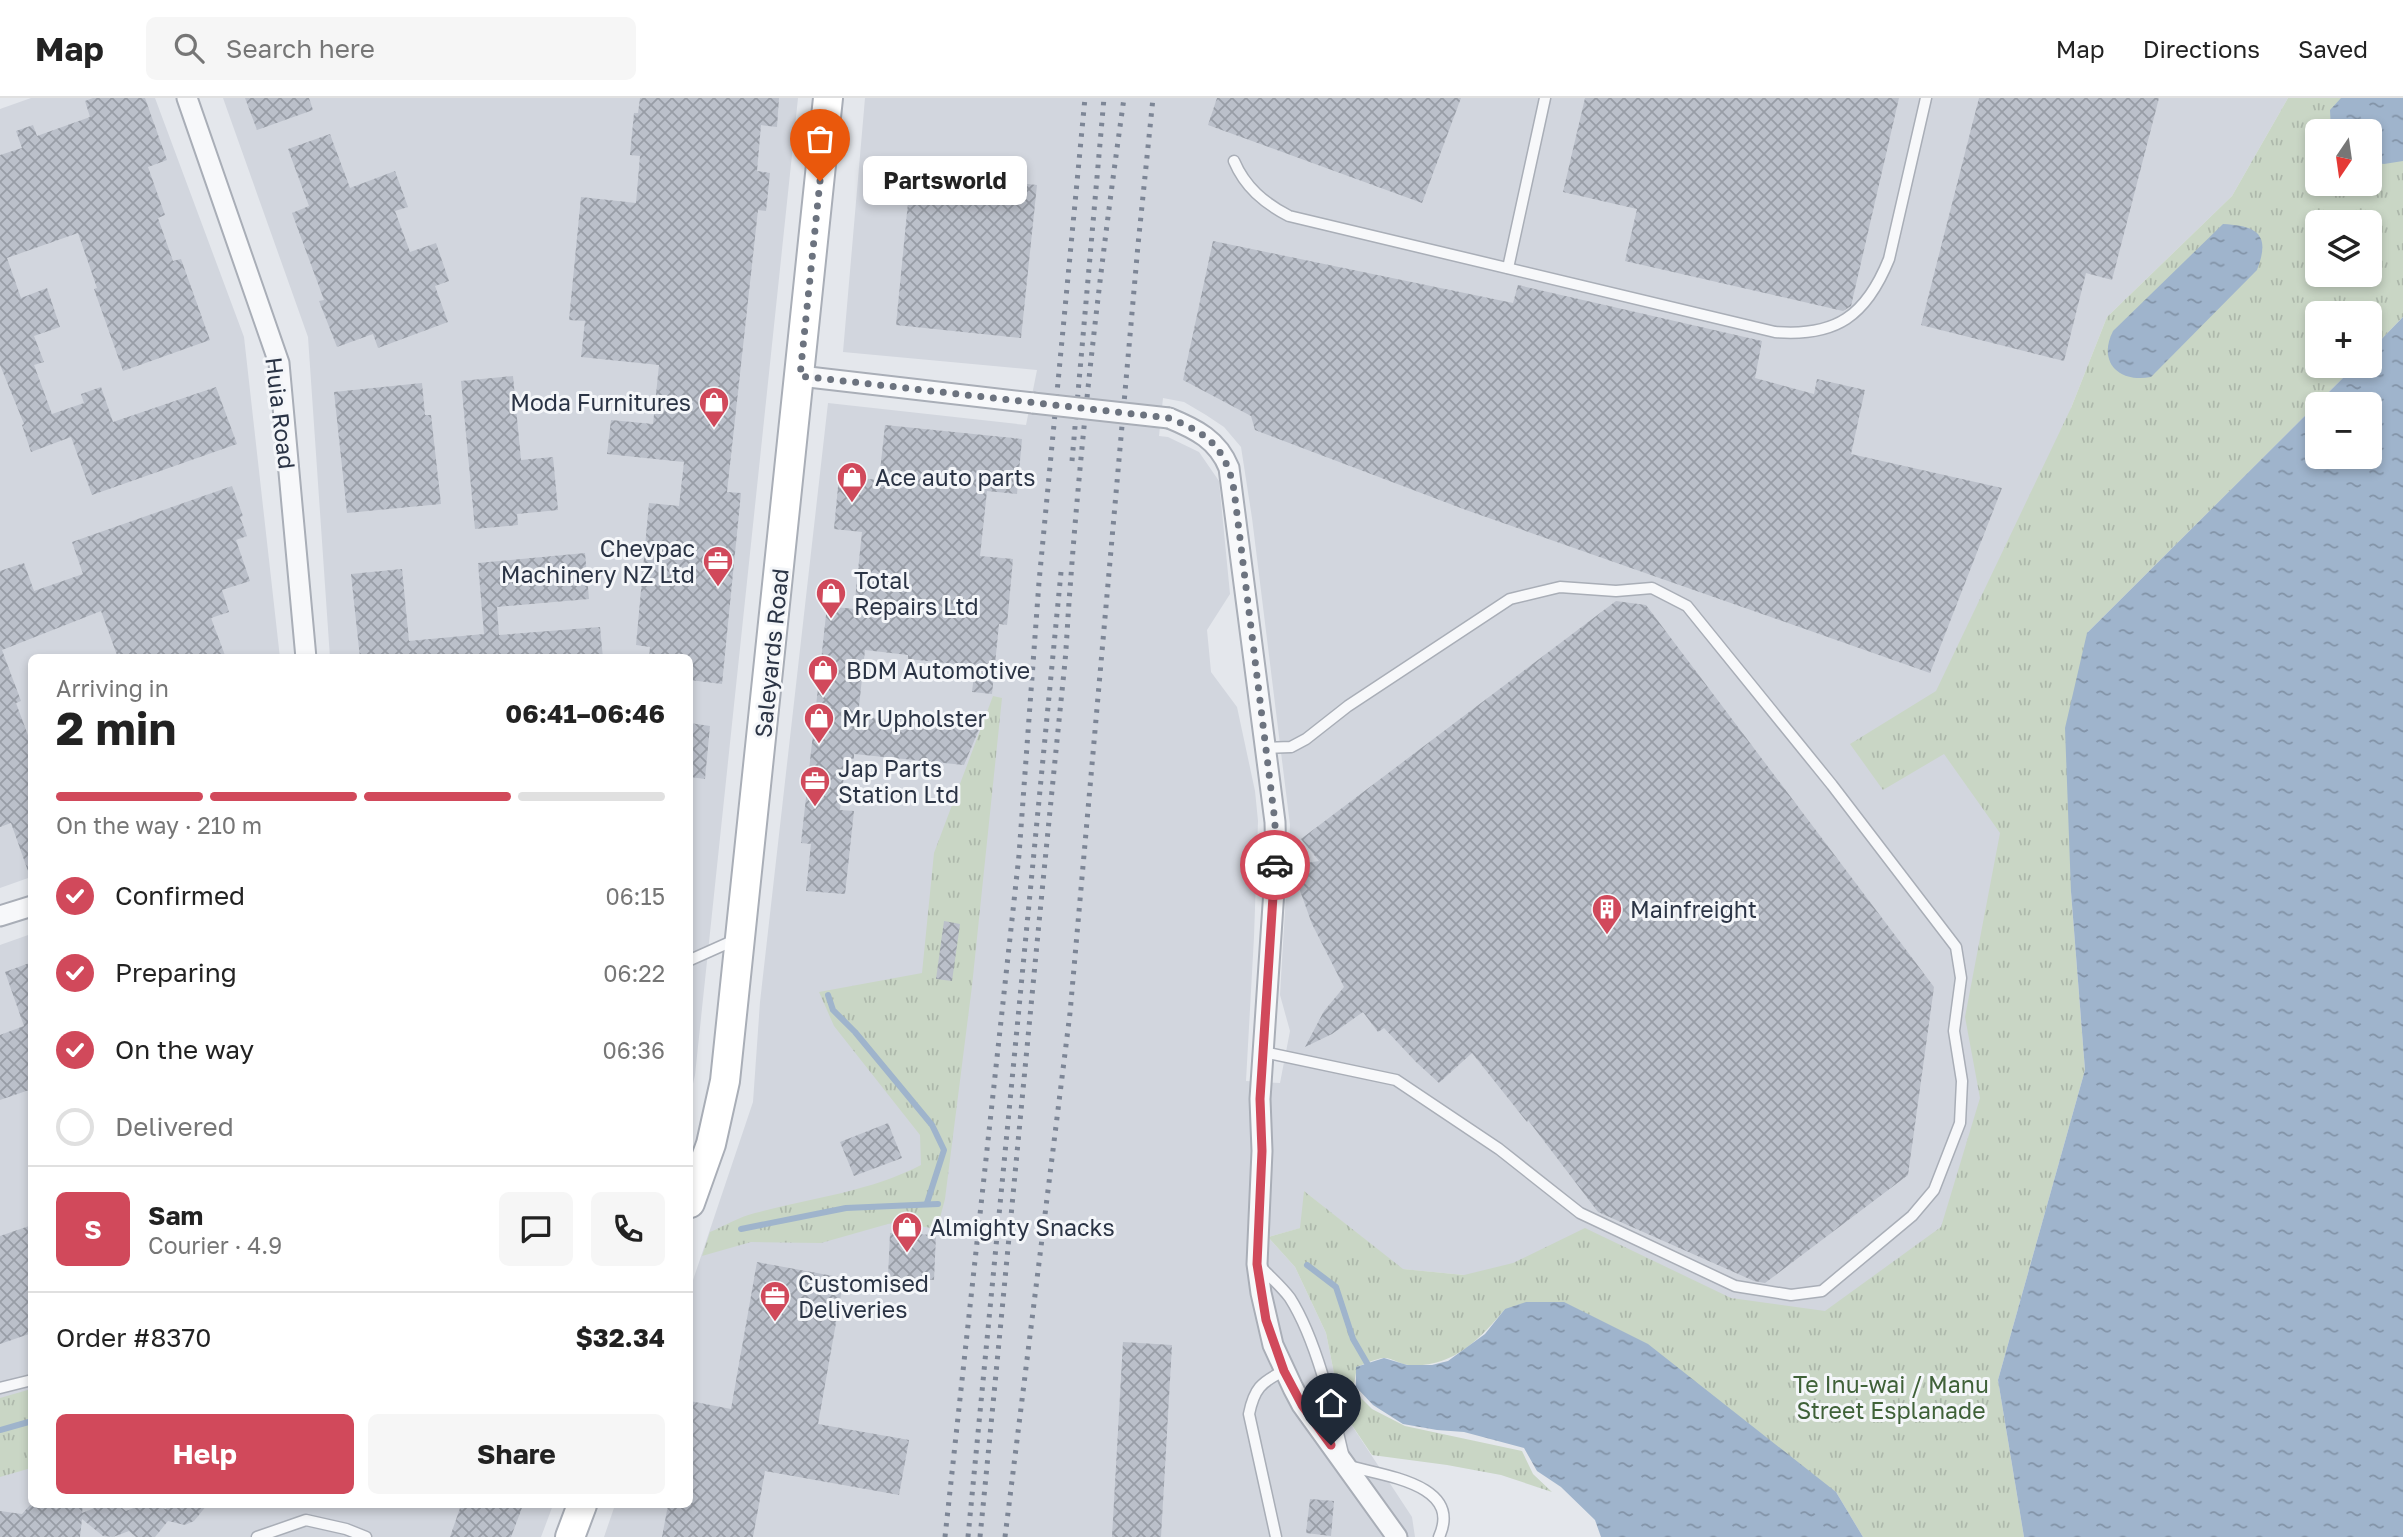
<!DOCTYPE html>
<html lang="en">
<head>
<meta charset="utf-8">
<style>
  :root { --surface:#fff; --page:#f6f6f6; --text:#222; --muted:#767676; --line:#e0e0e0; --accent:#d1495b }
  body { margin:0; font-family:"Golos Text",sans-serif; background:var(--page); color:var(--text); height:100vh; display:flex; flex-direction:column; font-size:26px; white-space:nowrap }
  * { box-sizing:border-box; margin:0 }
  p { font-size:23px; color:var(--muted) }
  .icon { flex:none; width:38px; height:38px; fill:none; stroke:currentColor; stroke-width:2; stroke-linecap:round; stroke-linejoin:round }
  .map { position:relative; flex:1; overflow:hidden }
  .details { position:absolute; left:28px; top:556px; width:665px; height:854px; display:flex; flex-direction:column; background:var(--surface); border-radius:10px; box-shadow:0 4px 10px #0003 }
  .details>* { flex:none }
  .needle { width:46px; rotate:193deg }
  .tools { position:absolute; left:2305px; top:21px; display:grid; gap:14px }
  .tools a { display:grid; place-items:center; width:77px; height:77px; border-radius:10px; background:var(--surface); box-shadow:0 4px 10px #0003; font-size:35px }
  .pin { position:absolute; display:grid; place-items:center; width:60px; height:60px; color:#fff; margin:-72px -30px; border-radius:50% 50% 50% 0; rotate:-45deg; box-shadow:0 0 7px #0007 }
  .pin .icon { rotate:45deg }
  .courier { position:absolute; display:grid; place-items:center; width:70px; height:70px; margin:-35px; border:5px solid #d1495b; border-radius:50%; background:#fff; color:#222; box-shadow:0 2px 9px #0007 }
  .bubble { position:absolute; height:49px; border-radius:10px; background:var(--surface); box-shadow:0 4px 10px #0003; font-size:23px; font-weight:700; line-height:49px; text-align:center }
  .headline em { font-style:normal; font-weight:700 }
  .headline div { display:flex; flex-direction:column-reverse }
  .headline { display:flex; align-items:center; justify-content:space-between; height:119px; padding:0 28px }
  h1 { font-size:46px; font-weight:700; line-height:52px }
  .bar { display:grid; grid-template-columns:repeat(4,1fr); gap:10px 7px; align-content:center; height:84px; padding:0 28px }
  .bar i { height:9px; border-radius:5px; background:var(--line) }
  .bar .selected { background:var(--accent) }
  .bar p { grid-column:span 4 }
  .line { display:flex; align-items:center; gap:18px; padding:0 28px; border-top:2px solid var(--line) }
  .line div { flex:1 }
  .round { display:grid; place-items:center; flex:none; width:74px; height:74px; border-radius:10px; background:var(--page) }
  ol { padding:0 28px; list-style:none }
  li { display:flex; align-items:center; gap:21px; height:77px }
  li p { margin-inline-start:auto }
  li .icon { padding:7px; border-radius:50%; background:var(--accent); color:#fff; stroke-width:4 }
  li:last-child { color:var(--muted) }
  li i { width:38px; height:38px; border:4px solid var(--line); border-radius:50% }
  .cta { display:flex; gap:14px; margin-top:auto; padding:14px 28px }
  .cta a { flex:1; height:80px; border-radius:10px; background:var(--accent); color:#fff; font-size:28px; font-weight:700; line-height:80px; text-align:center }
  .cta a+a { background:var(--page); color:var(--text) }
  header { display:flex; align-items:center; gap:42px; box-sizing:border-box; height:98px; padding:0 35px; background:var(--surface); border-bottom:2px solid var(--line) }
  header strong { font-size:33px }
  nav { display:flex; gap:38px; margin-inline-start:auto; font-size:24px }
  .search { width:490px; height:63px; background:var(--page); display:flex; align-items:center; gap:18px; box-sizing:border-box; padding:0 24px; border-radius:10px; color:var(--muted); font-size:26px }
  .map>svg:first-child { display:block }
  .built { fill:#d2d6de; fill-rule:evenodd }
  .grass { fill:url(#grass-tufts); fill-rule:evenodd }
  .water { fill:url(#water-ripples); fill-rule:evenodd }
  .lines { fill:none; stroke-linecap:round; stroke-linejoin:round }
  .stream { stroke:#9fb4cc; stroke-width:6 }
  .building { fill:url(#building-cross-hatch) }
  .lane-casing { stroke:#a9aeb7; stroke-width:13 }
  .street-casing { stroke:#a9aeb7; stroke-width:23 }
  .secondary-casing { stroke:#a9aeb7; stroke-width:32 }
  .lane { stroke:#f7f8fa; stroke-width:10 }
  .street { stroke:#f7f8fa; stroke-width:19 }
  .secondary { stroke:#fff; stroke-width:28 }
  .rail { stroke:#7d8696; stroke-width:5; stroke-dasharray:3.5 7; stroke-linecap:butt }
  .street-bridge-casing { stroke:#a9aeb7; stroke-width:23; stroke-linecap:butt }
  .street-bridge { stroke:#f7f8fa; stroke-width:19 }
  .done { stroke:#6c737f; stroke-width:7; stroke-dasharray:0 12.6 }
  .route { stroke:#d1495b; stroke-width:9 }
  .labels { text-anchor:middle; dominant-baseline:central; stroke-width:6; stroke-linejoin:round; paint-order:stroke }
  .poi-label { font-size:23px; fill:#2b3445; stroke:#f4f6f9; text-anchor:start }
  .street-label { font-size:23px; fill:#2b3445; stroke:#f4f6f9 }
  .park-label { font-size:23px; fill:#3f6138; stroke:#f4f6f9 }
</style>
</head>
<body>
<header>
<strong>Map</strong>
<div class="search"><svg class="icon" aria-label="search" viewBox="0 0 24 24"><circle cx="10" cy="10" r="6"/><path d="M15 15l6 6"/></svg>Search here</div>
<nav><a>Map</a><a>Directions</a><a>Saved</a></nav>
</header>
<div class="map">
<svg width="2403" height="1439" viewBox="0 0 2403 1439">
  <defs>
    <pattern id="grass-tufts" width="24" height="20" patternUnits="userSpaceOnUse" patternTransform="scale(1.75)"><rect width="24" height="20" fill="#c9d6c5"/><path d="M3 7l-1-3M5 7V3M7 7l1-3M15 17l-1-3M17 17v-4M19 17l1-3" fill="none" stroke="#adb8ab"/></pattern>
    <pattern id="water-ripples" width="26" height="14" patternUnits="userSpaceOnUse" patternTransform="scale(1.75)"><rect width="26" height="14" fill="#9fb4cc"/><path d="M2 4q2-2 4 0t4 0M15 11q2-2 4 0t4 0" fill="none" stroke="#8293a7"/></pattern>
    <pattern id="building-cross-hatch" width="8" height="8" patternUnits="userSpaceOnUse" patternTransform="scale(1.75)"><rect width="8" height="8" fill="#bbc0ca"/><path d="M0 0l8 8M0 8l8-8" fill="none" stroke="#989da6"/></pattern>
  </defs>
  <rect width="100%" height="100%" fill="#e4e7ec"/>
  <g class="built">
    <path d="M31,0H155L244,239L280,560H32L31,779L0,790V11Z"/>
    <path d="M223,0H798L695,977L690,999V560H330L308,239Z"/>
    <path d="M865,0H2288L2232,98L2107,219L2071,310L2045,1018L1905,1316L1723,1217L1464,1177L1402,1171L1305,1094L1301,1130L1268,1139L1295,1169L1326,1235L1341,1311L1412,1419L1415,1439H604L615,1407H690V1191L753,1004L760,904L828,305L1026,327L1037,272L843,254ZM1163,300L1184,304L1206,317L1224,329L1241,349L1252,420L1290,727L1280,897L1290,933L1280,985L1246,983L1254,839L1258,723L1255,693L1237,609L1211,574L1207,532L1230,496L1219,383L1199,354L1168,339L1159,338Z"/>
    <path d="M31,836L32,1407H553L541,1439H0V847Z"/>
  </g>
  <g class="grass">
    <path d="M2288,0H2403V219L2370,253V215H2317V268H2355L2087,535L2071,794L2085,972L1998,1282L2024,1439H1863L1836,1394L1505,1211C1479,1242 1453,1270 1409,1267C1401,1267 1391,1259 1383,1260C1375,1261 1364,1266 1357,1269L1353,1292L1372,1311L1405,1328L1522,1353L1533,1376L1552,1394L1501,1377L1447,1367L1372,1357L1341,1311L1326,1235L1295,1169L1268,1139L1300,1130L1304,1093L1403,1171L1464,1177L1513,1165L1585,1130L1731,1200L1825,1213L1941,1129L1980,1000L1965,919L2000,735L1944,656L1883,692L1850,646L1936,593L2071,310L2107,219L2232,98ZM2317,33H2370V86H2317ZM2317,124H2370V177H2317Z"/>
    <path d="M993,598L1002,600L972,888L945,1101L937,1131L895,1124L821,1145L751,1144L702,1158L710,1134C724,1128 739,1119 755,1115C811,1100 869,1094 921,1067L920,1037L834,928L819,894L922,875L934,755Z"/>
    <path d="M31,1291V1370L0,1379V1300Z"/>
  </g>
  <g class="water">
    <path d="M2341,0H2403V63L2384,66L2370,64V33H2331L2330,12Z"/>
    <path d="M2223,126C2257,128 2271,136 2257,172L2151,279C2120,285 2097,265 2113,233Z"/>
    <path d="M2403,219V1439H2024L1998,1282L2085,972L2071,794L2065,630L2087,535L2355,268H2370V253ZM2317,306H2370V359H2317Z"/>
    <path d="M1526,1204H1564L1648,1246L1836,1394L1863,1439H1601L1595,1422L1561,1389L1537,1373L1524,1350L1464,1334L1437,1332L1403,1326L1373,1307L1356,1289V1269L1384,1260L1407,1267H1432L1448,1263L1485,1236L1505,1211Z"/>
  </g>
  <g class="lines">
    <g class="stream">
      <path d="M828,897L833,912L855,934L932,1027L944,1052L927,1105"/>
      <path d="M741,1131L846,1110L938,1106"/>
      <path d="M1307,1167L1336,1189L1353,1241L1371,1272"/>
      <path d="M0,1332L32,1323"/>
    </g>
  </g>
  <g class="building">
    <path d="M93,0H145L167,62L148,69L165,117L158,120L173,163L181,161L210,242L123,273L94,191L97,190L78,135L7,160L21,200L47,190L60,229L34,238L44,264L34,267L52,316L84,305L81,296L101,289L113,324L216,289L237,346L92,397L71,339L31,354L22,327L24,326L0,267V57L22,50L16,33L33,27L37,38L90,19L85,3Z"/>
    <path d="M245,0H309L313,12L257,32Z"/>
    <path d="M640,0H779L777,29L761,27L757,73L770,75L766,113L758,112L727,394L741,395L722,586L690,582V560H649L650,549L636,547L649,405L679,408L684,364L607,356L611,322L653,326L659,267L581,259L585,223L569,222L581,99L636,105L640,58L630,57L634,15H638Z"/>
    <path d="M1217,0H1461L1422,105L1208,27Z"/>
    <path d="M1585,0H1899L1851,208L1843,213L1625,163L1637,111L1563,94Z"/>
    <path d="M1979,0H2159L2112,182L2086,175L2064,263L1921,227Z"/>
    <path d="M330,36L350,90L395,73L408,109L395,113L410,154L436,145L449,183L435,188L448,224L378,250L373,236L337,249L319,203L324,202L292,115L309,108L288,51Z"/>
    <path d="M911,74L1037,87L1021,240L896,227Z"/>
    <path d="M1213,143L1513,205L1518,187L1762,243L1755,280L1814,296L1817,281L1865,292L1851,356L2002,390L1930,575L1466,412L1255,332L1251,318L1183,282Z"/>
    <path d="M513,278L521,362L553,359L558,412L517,416L518,427L475,431L461,283Z"/>
    <path d="M422,285L425,317H431L441,406L347,415L334,294Z"/>
    <path d="M885,327L1022,341L1017,396L987,393L980,458L1013,461L1007,527L999,526L992,596L972,594L975,568L908,561V557L865,552L858,618L899,623V620L980,629L964,667L854,656V661L846,660L840,712L854,713L845,796L806,793L811,746L801,745L827,508L854,511L862,434L834,431L839,378L879,382Z"/>
    <path d="M232,388L243,418L240,419L247,438L236,442L250,483L222,492L229,514L211,520L226,560H118L101,513L2,552L21,603L16,605L32,648V776H29L11,725L0,729V473L24,465L34,493L83,476L72,444Z"/>
    <path d="M585,455L589,501L497,509L499,537L600,529L603,560H360L351,476L402,471L409,543L484,536L478,465Z"/>
    <path d="M1616,503L1646,507L1934,889L1908,1077L1765,1185L1754,1183L1598,1114L1528,1022L1527,1024L1472,955L1439,985L1416,964L1384,930L1378,934L1363,914L1332,936L1305,949L1324,913L1344,889L1312,826L1298,787L1293,767L1319,763L1301,741Z"/>
    <path d="M690,625L710,628L705,681L690,679Z"/>
    <path d="M944,823L960,826L952,883L936,881Z"/>
    <path d="M32,864V991L0,1002V937L24,928L5,874Z"/>
    <path d="M888,1025L902,1060L854,1078L840,1044Z"/>
    <path d="M32,1127V1235L0,1246V1138Z"/>
    <path d="M890,1135L936,1137L934,1182L888,1179Z"/>
    <path d="M757,1164L844,1180L818,1326L909,1342L899,1397L765,1373L753,1439H662L668,1407H690V1303L731,1311Z"/>
    <path d="M1123,1244L1172,1247L1161,1439H1112Z"/>
    <path d="M1310,1401L1334,1403L1331,1438L1306,1435Z"/>
    <path d="M30,1407H51L56,1411L68,1407H83L82,1415L102,1407H118L126,1413L142,1407L166,1411L167,1407H207L194,1423L185,1427L168,1423L155,1439H136L129,1433L113,1439L103,1438L82,1421L80,1439H0V1413L22,1416Z"/>
    <path d="M461,1407H523L511,1439H450Z"/>
  </g>
  <g class="lines">
    <g class="lane-casing">
      <g id="lane">
        <path d="M1234,63C1245,89 1264,105 1289,118L1775,234C1836,239 1866,218 1889,161L1926,0"/>
        <path d="M1508,170L1545,0"/>
        <path d="M690,862L737,841"/>
        <path d="M1264,954L1396,982L1499,1051L1580,1115L1735,1188L1791,1197L1822,1193L1912,1118L1934,1092L1960,1025L1962,983L1954,933L1961,880L1956,849L1832,687L1687,508L1652,490L1616,493L1560,489L1510,501L1348,608L1306,641L1291,649L1266,650"/>
        <path d="M1260,1168C1269,1178 1282,1189 1290,1200C1316,1241 1332,1309 1343,1356"/>
        <path d="M0,1290L32,1282"/>
        <path d="M1349,1368C1384,1378 1463,1386 1439,1439"/>
        <path d="M257,1439L306,1422L346,1431L366,1439"/>
        <path d="M1276,1439L1249,1316C1254,1291 1261,1284 1284,1273"/>
      </g>
    </g>
    <g class="street-casing">
      <g id="street">
        <path d="M187,0L279,265L306,560"/>
        <path d="M800,278L1033,305"/>
        <path d="M1169,320C1196,331 1218,342 1229,370L1275,724L1276,762L1260,1001L1262,1053L1257,1166L1261,1195L1273,1247L1293,1290L1302,1307L1397,1439"/>
        <path d="M0,818L32,808"/>
      </g>
    </g>
    <g class="secondary-casing">
      <g id="secondary">
        <path d="M690,1105L711,1046L725,983L828,0"/>
        <path d="M570,1439L582,1407"/>
      </g>
    </g>
    <use href="#lane" class="lane"/>
    <use href="#street" class="street"/>
    <use href="#secondary" class="secondary"/>
    <g class="rail">
      <path d="M1072,363L1104,0"/>
      <path d="M945,1439L1019,757L1039,484L1085,0"/>
      <path d="M968,1439L1061,474"/>
      <path d="M980,1439C1009,1147 1035,855 1065,564C1067,540 1068,515 1070,491C1082,327 1101,163 1124,0"/>
      <path d="M1005,1439L1070,915L1138,147L1153,0"/>
    </g>
    <g class="street-bridge-casing">
      <path id="street-bridge" d="M1033,305L1169,320"/>
    </g>
    <use href="#street-bridge" class="street-bridge"/>
  </g>
  <g class="lines">
    <path class="done" d="M820,83L800,278L1169,320C1207,335 1226,349 1234,392L1275,724V767"/>
    <path class="route" d="M1275,767L1260,1001L1262,1053L1257,1166L1266,1222L1284,1273L1302,1307L1331,1347"/>
  </g>
  <defs>
    <g id="shop-pin" transform="scale(1.575)"><path d="M0 17L-7.5 6A9.5 9.5 0 1 1 7.5 6Z" fill="#d1495b" stroke="#f4f6f9"/><path d="M-5-2.5h2.3a2.7 3.5 0 0 1 5.4 0H5L5.5 6h-11ZM-1.5-2.5h3a1.5 2.3 0 0 0-3 0Z" fill="#fff"/></g>
    <g id="office-pin" transform="scale(1.575)"><path d="M0 17L-7.5 6A9.5 9.5 0 1 1 7.5 6Z" fill="#d1495b" stroke="#f4f6f9"/><path d="M-6-3h4V-5.5h4V-3h4V5H-6ZM-1-4.5V-3h2v-1.5ZM-6 0V1H6V0Z" fill="#fff"/></g>
    <g id="building-pin" transform="scale(1.575)"><path d="M0 17L-7.5 6A9.5 9.5 0 1 1 7.5 6Z" fill="#d1495b" stroke="#f4f6f9"/><path d="M-4-6H4V6H1V3H-1V6H-4ZM-2.5-4.3h1.7v1.8h-1.7ZM.8-4.3h1.7v1.8H.8ZM-2.5-1h1.7V.8h-1.7ZM.8-1h1.7V.8H.8Z" fill="#fff"/></g>
  </defs>
  <g fill-rule="evenodd">
    <use href="#shop-pin" x="714" y="304"/>
    <use href="#shop-pin" x="852" y="379"/>
    <use href="#office-pin" x="718" y="463"/>
    <use href="#shop-pin" x="831" y="495"/>
    <use href="#shop-pin" x="823" y="572"/>
    <use href="#shop-pin" x="819" y="620"/>
    <use href="#office-pin" x="815" y="683"/>
    <use href="#building-pin" x="1607" y="811"/>
    <use href="#shop-pin" x="907" y="1129"/>
    <use href="#office-pin" x="775" y="1198"/>
  </g>
  <g class="labels">
    <g class="poi-label">
      <text x="691" y="304" text-anchor="end">Moda Furnitures</text>
      <text x="875" y="379">Ace auto parts</text>
      <text x="695" y="450" text-anchor="end">Chevpac<tspan x="695" dy="26">Machinery NZ Ltd</tspan></text>
      <text x="854" y="482">Total<tspan x="854" dy="26">Repairs Ltd</tspan></text>
      <text x="846" y="572">BDM Automotive</text>
      <text x="842" y="620">Mr Upholster</text>
      <text x="838" y="670">Jap Parts<tspan x="838" dy="26">Station Ltd</tspan></text>
      <text x="1630" y="811">Mainfreight</text>
      <text x="930" y="1129">Almighty Snacks</text>
      <text x="798" y="1185">Customised<tspan x="798" dy="26">Deliveries</tspan></text>
    </g>
    <g class="street-label">
      <text transform="translate(281 315) rotate(83)">Huia Road</text>
      <text transform="translate(771 555) rotate(-84)">Saleyards Road</text>
    </g>
    <g class="park-label">
      <text x="1891" y="1286">Te Inu-wai / Manu<tspan x="1891" dy="26">Street Esplanade</tspan></text>
    </g>
  </g>
</svg>
<div class="tools">
<a><svg class="needle" viewBox="-14 -14 28 28"><path d="M0-13l5 13h-10z" fill="#e53935"/><path d="M0 13l5-13h-10z" fill="#767676"/></svg></a>
<a><svg class="icon" aria-label="layers" viewBox="0 0 24 24"><path d="M12 4l9 5-9 5-9-5zM3 14l9 5 9-5"/></svg></a>
<a>+</a>
<a>−</a>
</div>
<div class="pin" style="left:820px;top:83px;background:#ea580c"><svg class="icon" aria-label="bag" viewBox="0 0 24 24"><path d="M5 8h14l-1 12H6zM9 8a3 3 0 0 1 6 0"/></svg></div>
<div class="pin" style="left:1331px;top:1347px;background:#1f2937"><svg class="icon" aria-label="home" viewBox="0 0 24 24"><path d="M3 11l9-7 9 7M6 9v11h12V9"/></svg></div>
<div class="courier" style="left:1275px;top:767px"><svg class="icon" aria-label="car" viewBox="0 0 24 24"><path d="M5 17H2v-5l4-1 3-4h7l3 4 3 1v5h-3M9 17h6M6 11h13"/><circle cx="7" cy="17" r="2"/><circle cx="17" cy="17" r="2"/></svg></div>
<div class="bubble" style="left:863px;top:58px;width:164px">Partsworld</div>
<section class="details">
<div class="headline"><div><h1>2 min</h1><p>Arriving in</p></div><em>06:41–06:46</em></div>
<div class="bar"><i class="selected"></i><i class="selected"></i><i class="selected"></i><i></i><p>On the way · 210 m</p></div>
<ol>
<li><svg class="icon" aria-label="check" viewBox="0 0 24 24"><path d="M5 12l5 5 9-10"/></svg>Confirmed<p>06:15</p></li>
<li><svg class="icon" aria-label="check" viewBox="0 0 24 24"><path d="M5 12l5 5 9-10"/></svg>Preparing<p>06:22</p></li>
<li><svg class="icon" aria-label="check" viewBox="0 0 24 24"><path d="M5 12l5 5 9-10"/></svg>On the way<p>06:36</p></li>
<li><i></i>Delivered</li>
</ol>
<div class="line" style="height:126px"><b class="round" style="background:var(--accent);color:#fff">S</b><div><b>Sam</b><p>Courier · 4.9</p></div><a class="round"><svg class="icon" aria-label="chat" viewBox="0 0 24 24"><path d="M4 5h16v11H9l-5 4z"/></svg></a><a class="round"><svg class="icon" aria-label="phone" viewBox="0 0 24 24"><path d="M5 4h4l2 5-3 2q2 4 5 5l2-3 5 2v4C11 20 4 13 5 4z"/></svg></a></div>
<div class="line" style="height:91px"><div>Order #8370</div><b>$32.34</b></div>
<div class="cta"><a>Help</a><a>Share</a></div>
</section>
</div>
</body>
</html>
